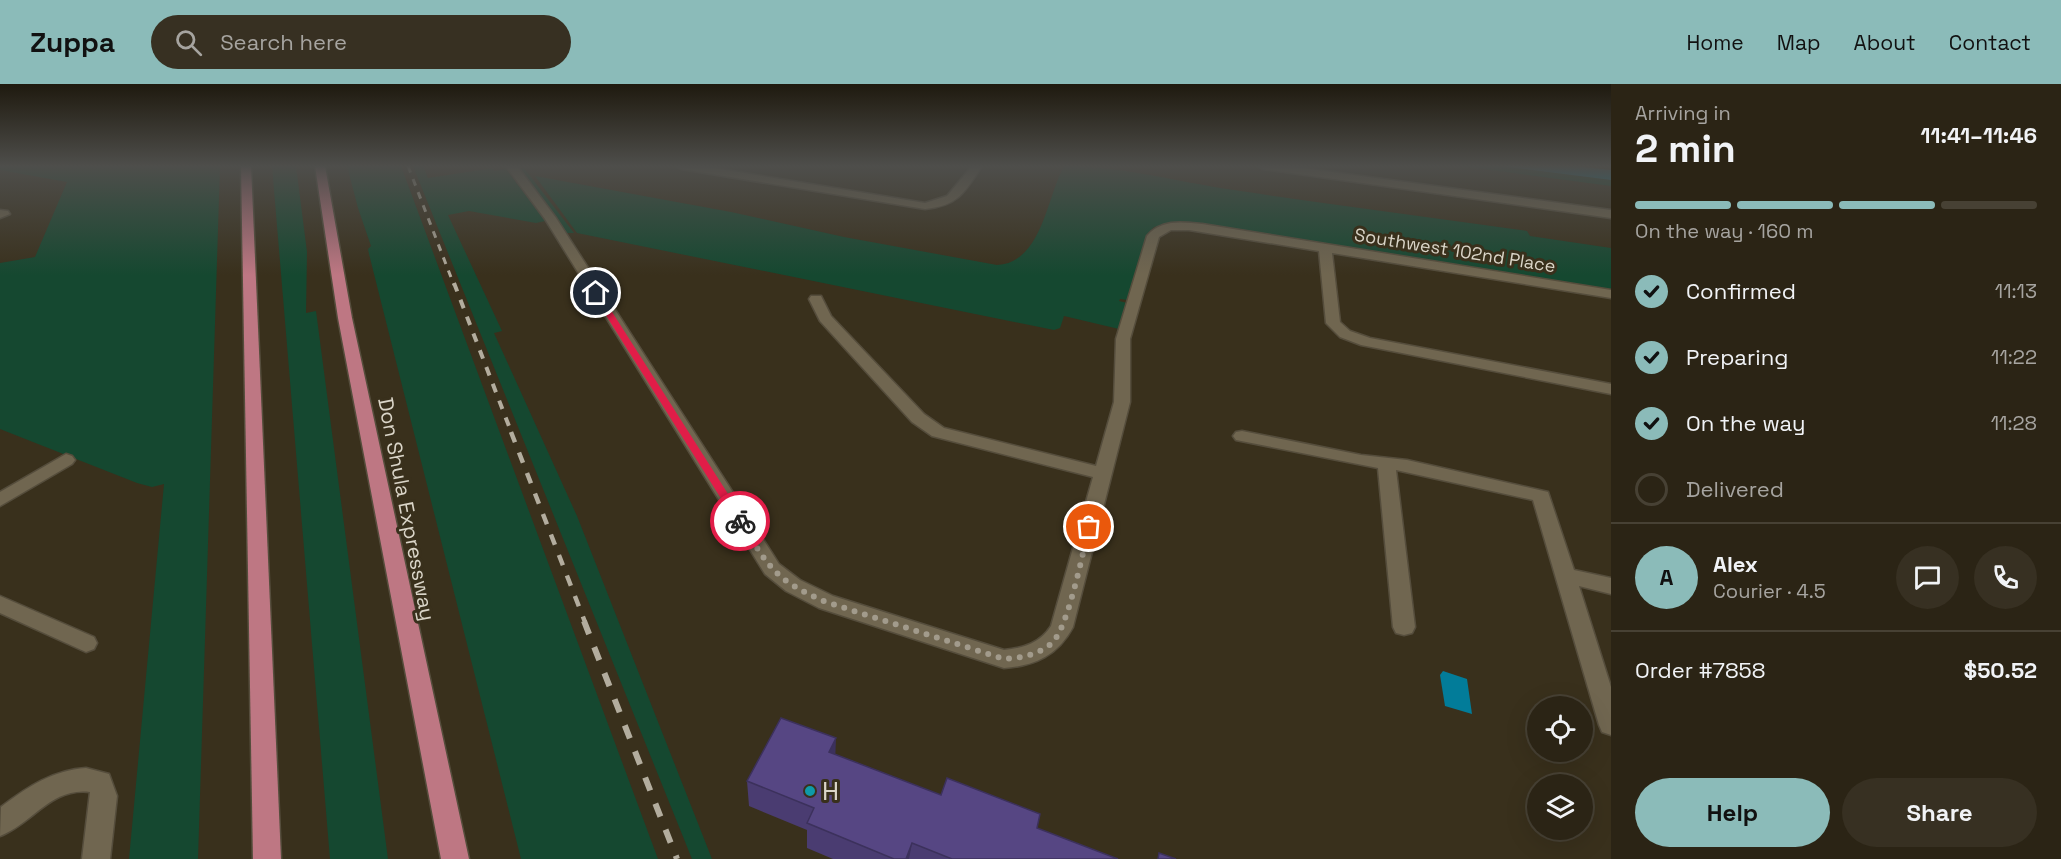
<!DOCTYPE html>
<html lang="en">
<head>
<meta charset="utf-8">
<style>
  :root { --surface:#2b2415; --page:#373022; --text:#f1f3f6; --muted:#a6a4a0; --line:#474134; --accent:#8bbbb9 }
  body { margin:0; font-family:"Space Grotesk",sans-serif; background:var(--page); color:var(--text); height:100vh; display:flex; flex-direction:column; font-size:22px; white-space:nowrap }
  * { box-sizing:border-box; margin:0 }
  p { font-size:20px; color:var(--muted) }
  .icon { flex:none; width:33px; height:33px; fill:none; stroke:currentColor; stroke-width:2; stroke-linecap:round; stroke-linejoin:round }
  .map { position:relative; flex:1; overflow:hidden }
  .panel { display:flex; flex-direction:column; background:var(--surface); width:450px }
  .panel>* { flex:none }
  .controls { position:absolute; left:1527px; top:612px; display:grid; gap:12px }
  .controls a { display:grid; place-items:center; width:66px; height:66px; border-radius:50%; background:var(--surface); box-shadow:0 6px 24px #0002,0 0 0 2px var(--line); font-size:30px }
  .pin { position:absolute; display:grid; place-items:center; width:51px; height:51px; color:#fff; margin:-26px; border:3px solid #fff; border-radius:50%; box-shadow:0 2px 6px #0007 }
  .courier { position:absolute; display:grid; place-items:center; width:60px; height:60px; margin:-30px; border:4px solid #e11d48; border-radius:50%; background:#fff; color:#222; box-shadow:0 2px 8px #0007 }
  .headline em { font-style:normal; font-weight:700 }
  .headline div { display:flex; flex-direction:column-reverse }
  .headline { display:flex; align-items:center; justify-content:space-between; height:102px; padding:0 24px }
  h1 { font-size:39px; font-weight:700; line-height:45px }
  .bar { display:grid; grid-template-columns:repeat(4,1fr); gap:9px 6px; align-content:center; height:72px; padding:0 24px }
  .bar i { height:8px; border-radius:4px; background:var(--line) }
  .bar .on { background:var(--accent) }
  .bar p { grid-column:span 4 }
  .line { display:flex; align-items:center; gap:15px; padding:0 24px; border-top:2px solid var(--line) }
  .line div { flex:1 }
  .round { display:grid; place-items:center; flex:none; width:63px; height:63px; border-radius:32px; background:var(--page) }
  ol { padding:0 24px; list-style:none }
  li { display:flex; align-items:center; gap:18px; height:66px }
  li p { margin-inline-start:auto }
  li .icon { padding:6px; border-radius:50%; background:var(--accent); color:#111; stroke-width:4 }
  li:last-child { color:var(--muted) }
  li i { width:33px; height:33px; border:3px solid var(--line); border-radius:50% }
  .primary-button { display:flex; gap:12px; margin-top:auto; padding:12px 24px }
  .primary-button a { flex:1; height:69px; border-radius:36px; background:var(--accent); color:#111; font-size:24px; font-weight:700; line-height:69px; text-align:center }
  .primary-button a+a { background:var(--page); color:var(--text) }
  header { display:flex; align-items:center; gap:36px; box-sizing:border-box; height:84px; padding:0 30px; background:var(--accent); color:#111 }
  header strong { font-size:28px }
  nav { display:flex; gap:33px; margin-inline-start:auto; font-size:21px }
  .search { width:420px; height:54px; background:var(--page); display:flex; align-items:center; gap:15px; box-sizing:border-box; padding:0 21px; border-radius:33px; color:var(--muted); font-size:22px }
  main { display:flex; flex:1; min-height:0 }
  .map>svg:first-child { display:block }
  .green { fill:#154830 }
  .water { fill:#027c99 }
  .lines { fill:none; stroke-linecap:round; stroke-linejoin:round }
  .minor-casing { stroke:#554d3c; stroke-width:3 }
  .highway-casing { stroke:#554d3c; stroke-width:3 }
  .minor { fill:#706650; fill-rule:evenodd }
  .highway { fill:#be7783; fill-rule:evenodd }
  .rail-far3 { stroke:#b3ad9e; stroke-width:3; stroke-dasharray:7 7; stroke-linecap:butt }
  .rail-far2 { stroke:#b3ad9e; stroke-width:4; stroke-dasharray:9 9; stroke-linecap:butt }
  .rail-far1 { stroke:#b3ad9e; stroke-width:4.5; stroke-dasharray:11 11; stroke-linecap:butt }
  .rail { stroke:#b3ad9e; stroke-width:6; stroke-dasharray:14 14; stroke-linecap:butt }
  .wall { fill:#4a3c71 }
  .shaded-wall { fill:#3c315c }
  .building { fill:#564683; stroke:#3c315c; stroke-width:1.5 }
  .route { fill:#e11d48 }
  .done { stroke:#a29b8c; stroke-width:6; stroke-dasharray:0 10.8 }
  .culture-dot { fill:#0f9aa8; stroke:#39301c; stroke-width:2 }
  .labels { text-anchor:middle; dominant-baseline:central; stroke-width:6; stroke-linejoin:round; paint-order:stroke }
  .far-street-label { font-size:18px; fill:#dad5c8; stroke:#39301c }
  .street-label { font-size:21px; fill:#dad5c8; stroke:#39301c }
  .near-poi-label { font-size:26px; fill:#dad5c8; stroke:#39301c; text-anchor:start }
</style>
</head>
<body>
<header>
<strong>Zuppa</strong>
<div class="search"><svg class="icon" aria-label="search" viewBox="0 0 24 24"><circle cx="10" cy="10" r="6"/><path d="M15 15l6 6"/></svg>Search here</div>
<nav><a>Home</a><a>Map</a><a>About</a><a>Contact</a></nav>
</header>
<main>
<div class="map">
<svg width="1611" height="775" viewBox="0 0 1611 775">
  <rect width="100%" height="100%" fill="#39301c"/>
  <g class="green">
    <path d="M0,82H220L198,775H129L164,400L152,403L137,399L0,345V179L35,173L67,98L0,86Z"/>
    <path d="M272,82H296L307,168L306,229L316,227L388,775H330Z"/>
    <path d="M347,82H401L658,775H521L369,170L368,165L371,162L358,124Z"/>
    <path d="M413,82H423L428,94L493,84L494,87L506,85L545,137L536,139L469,127L448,131L502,247L494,249L577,432L712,775H692Z"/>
    <path d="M1064,82C1123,82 1178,98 1234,106C1332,121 1430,133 1527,147L1530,152L1611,164V207L1172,139L1154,143L1147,150L1128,216L1120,215L1119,217L1127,219L1119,245L1064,232L1060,244L1054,246L577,149L535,92L731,128L844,153L997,181C1042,179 1047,112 1064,82Z"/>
    <path d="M1461,82H1500L1611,96V102Z"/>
    <path d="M524,84L574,149H566L519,85Z"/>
  </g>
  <g class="water">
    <path d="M1500,82H1575L1611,86V96Z"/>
    <path d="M1443,587L1467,595L1472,630L1445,622L1440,591Z"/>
  </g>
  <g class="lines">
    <g class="minor-casing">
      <g id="minor">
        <path d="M506,82H517L556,134L779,480L800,496L833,512L1004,566C1024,564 1040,559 1051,542L1093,393L932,352L912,338L820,237L809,215L811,212H821L831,232L924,330L944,344L1096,382L1114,318L1116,255L1147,152C1161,135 1182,138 1202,140L1611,206V214L1332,169L1340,238L1350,247L1370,254L1611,300V310L1361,261L1340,253L1326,239L1319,167L1189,146H1171L1159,153L1130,255V318L1073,543C1058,571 1035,582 1004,584L819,524L786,507L765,490L545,135Z"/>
        <path d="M676,82H702L925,119L947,112L972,82H982C965,108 958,122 925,125L681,85Z"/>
        <path d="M1258,82H1288L1611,126V134L1263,85Z"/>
        <path d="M0,126L8,127L10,130L0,134Z"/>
        <path d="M1242,347L1361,371L1407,376L1548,408L1574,486L1611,494V510L1579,502L1611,603V651L1602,648L1599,641L1533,416L1396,386L1415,543L1412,549L1404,551L1396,549L1393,543L1378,384L1236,356L1233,352L1236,348Z"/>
        <path d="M66,370L72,372L75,376L72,380L0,422V408Z"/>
        <path d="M0,512L94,553L97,559L94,565L86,568L0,529Z"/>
        <path d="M86,684L109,690L117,712L110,775H82L90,708C51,703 32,740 0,752L1,723C27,703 53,686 86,684Z"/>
      </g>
    </g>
    <g class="highway-casing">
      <g id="highway">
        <path d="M241,82H251L281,775H253Z"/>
        <path d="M315,82H325L352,234L469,775H441L338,234Z"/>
      </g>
    </g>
    <use href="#minor" class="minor"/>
    <use href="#highway" class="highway"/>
    <path class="rail-far3" d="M408,82L454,201"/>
    <path class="rail-far2" d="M454,199L512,350"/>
    <path class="rail-far1" d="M511,348L585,538"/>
    <path class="rail" d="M584,537L677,775"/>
  </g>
  <path class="wall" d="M835,670L941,711L1037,744L1118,775H833L807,764V746L749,722L747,697Z"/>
  <g class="shaded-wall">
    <path d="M836,654L835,680L829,668Z"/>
    <path d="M912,759L909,775H906Z"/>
  </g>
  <g class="building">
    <path d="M781,634L836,654L829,668L941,711L947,694L1040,730L1037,744L1118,775H952L912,759L906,775H894L807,739L814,724L747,697Z"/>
    <path d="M1159,769L1176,775H1158Z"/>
  </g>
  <linearGradient id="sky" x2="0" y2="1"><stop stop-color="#1f1a0f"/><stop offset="0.43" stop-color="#4e4e4b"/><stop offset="1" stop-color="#4e4e4b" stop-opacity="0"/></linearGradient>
  <rect width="1611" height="191" fill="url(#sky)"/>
  <path class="route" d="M596,207L600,209L744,435V440H737L592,209Z"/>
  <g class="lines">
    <path class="done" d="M740,437C769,483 774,496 826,518L1004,575C1021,574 1040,570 1052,559C1068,544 1083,468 1089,443"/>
  </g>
  <circle class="culture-dot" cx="810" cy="707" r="6"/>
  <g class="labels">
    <g class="far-street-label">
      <text transform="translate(1455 166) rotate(9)">Southwest 102nd Place</text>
    </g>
    <g class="street-label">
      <text transform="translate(407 425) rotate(79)">Don Shula Expressway</text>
    </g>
    <g class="near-poi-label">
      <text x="822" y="707">H</text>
    </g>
  </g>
</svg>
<div class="controls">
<a><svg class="icon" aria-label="locate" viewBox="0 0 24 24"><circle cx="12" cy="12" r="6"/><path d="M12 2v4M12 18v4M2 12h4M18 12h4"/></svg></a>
<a><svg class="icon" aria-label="layers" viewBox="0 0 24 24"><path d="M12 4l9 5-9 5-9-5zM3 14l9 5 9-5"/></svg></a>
</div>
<div class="pin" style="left:1089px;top:443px;background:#ea580c"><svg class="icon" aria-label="bag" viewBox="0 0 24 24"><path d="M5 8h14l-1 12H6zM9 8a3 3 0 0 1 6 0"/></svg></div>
<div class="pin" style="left:596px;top:209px;background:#1f2937"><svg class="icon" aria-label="home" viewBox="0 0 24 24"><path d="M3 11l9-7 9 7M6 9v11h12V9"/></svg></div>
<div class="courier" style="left:740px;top:437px"><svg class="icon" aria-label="bike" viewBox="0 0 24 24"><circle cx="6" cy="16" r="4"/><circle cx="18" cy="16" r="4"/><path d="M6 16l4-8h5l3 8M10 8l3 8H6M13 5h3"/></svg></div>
</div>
<section class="panel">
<div class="headline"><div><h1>2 min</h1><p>Arriving in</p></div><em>11:41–11:46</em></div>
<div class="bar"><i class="on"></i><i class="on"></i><i class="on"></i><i></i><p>On the way · 160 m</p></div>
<ol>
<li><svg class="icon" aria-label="check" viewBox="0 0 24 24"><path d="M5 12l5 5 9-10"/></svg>Confirmed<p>11:13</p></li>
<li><svg class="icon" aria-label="check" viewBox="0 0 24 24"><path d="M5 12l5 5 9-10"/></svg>Preparing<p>11:22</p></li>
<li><svg class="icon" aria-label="check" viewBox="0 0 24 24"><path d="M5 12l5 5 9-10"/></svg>On the way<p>11:28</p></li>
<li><i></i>Delivered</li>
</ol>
<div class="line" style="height:108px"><b class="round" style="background:var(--accent);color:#111">A</b><div><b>Alex</b><p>Courier · 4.5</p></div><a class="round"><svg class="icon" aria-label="chat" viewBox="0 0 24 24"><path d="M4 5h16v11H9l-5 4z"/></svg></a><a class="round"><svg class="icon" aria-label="phone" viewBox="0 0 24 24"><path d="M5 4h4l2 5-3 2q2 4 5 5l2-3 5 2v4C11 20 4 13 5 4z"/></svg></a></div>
<div class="line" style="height:78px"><div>Order #7858</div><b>$50.52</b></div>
<div class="primary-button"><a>Help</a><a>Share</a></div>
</section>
</main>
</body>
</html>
